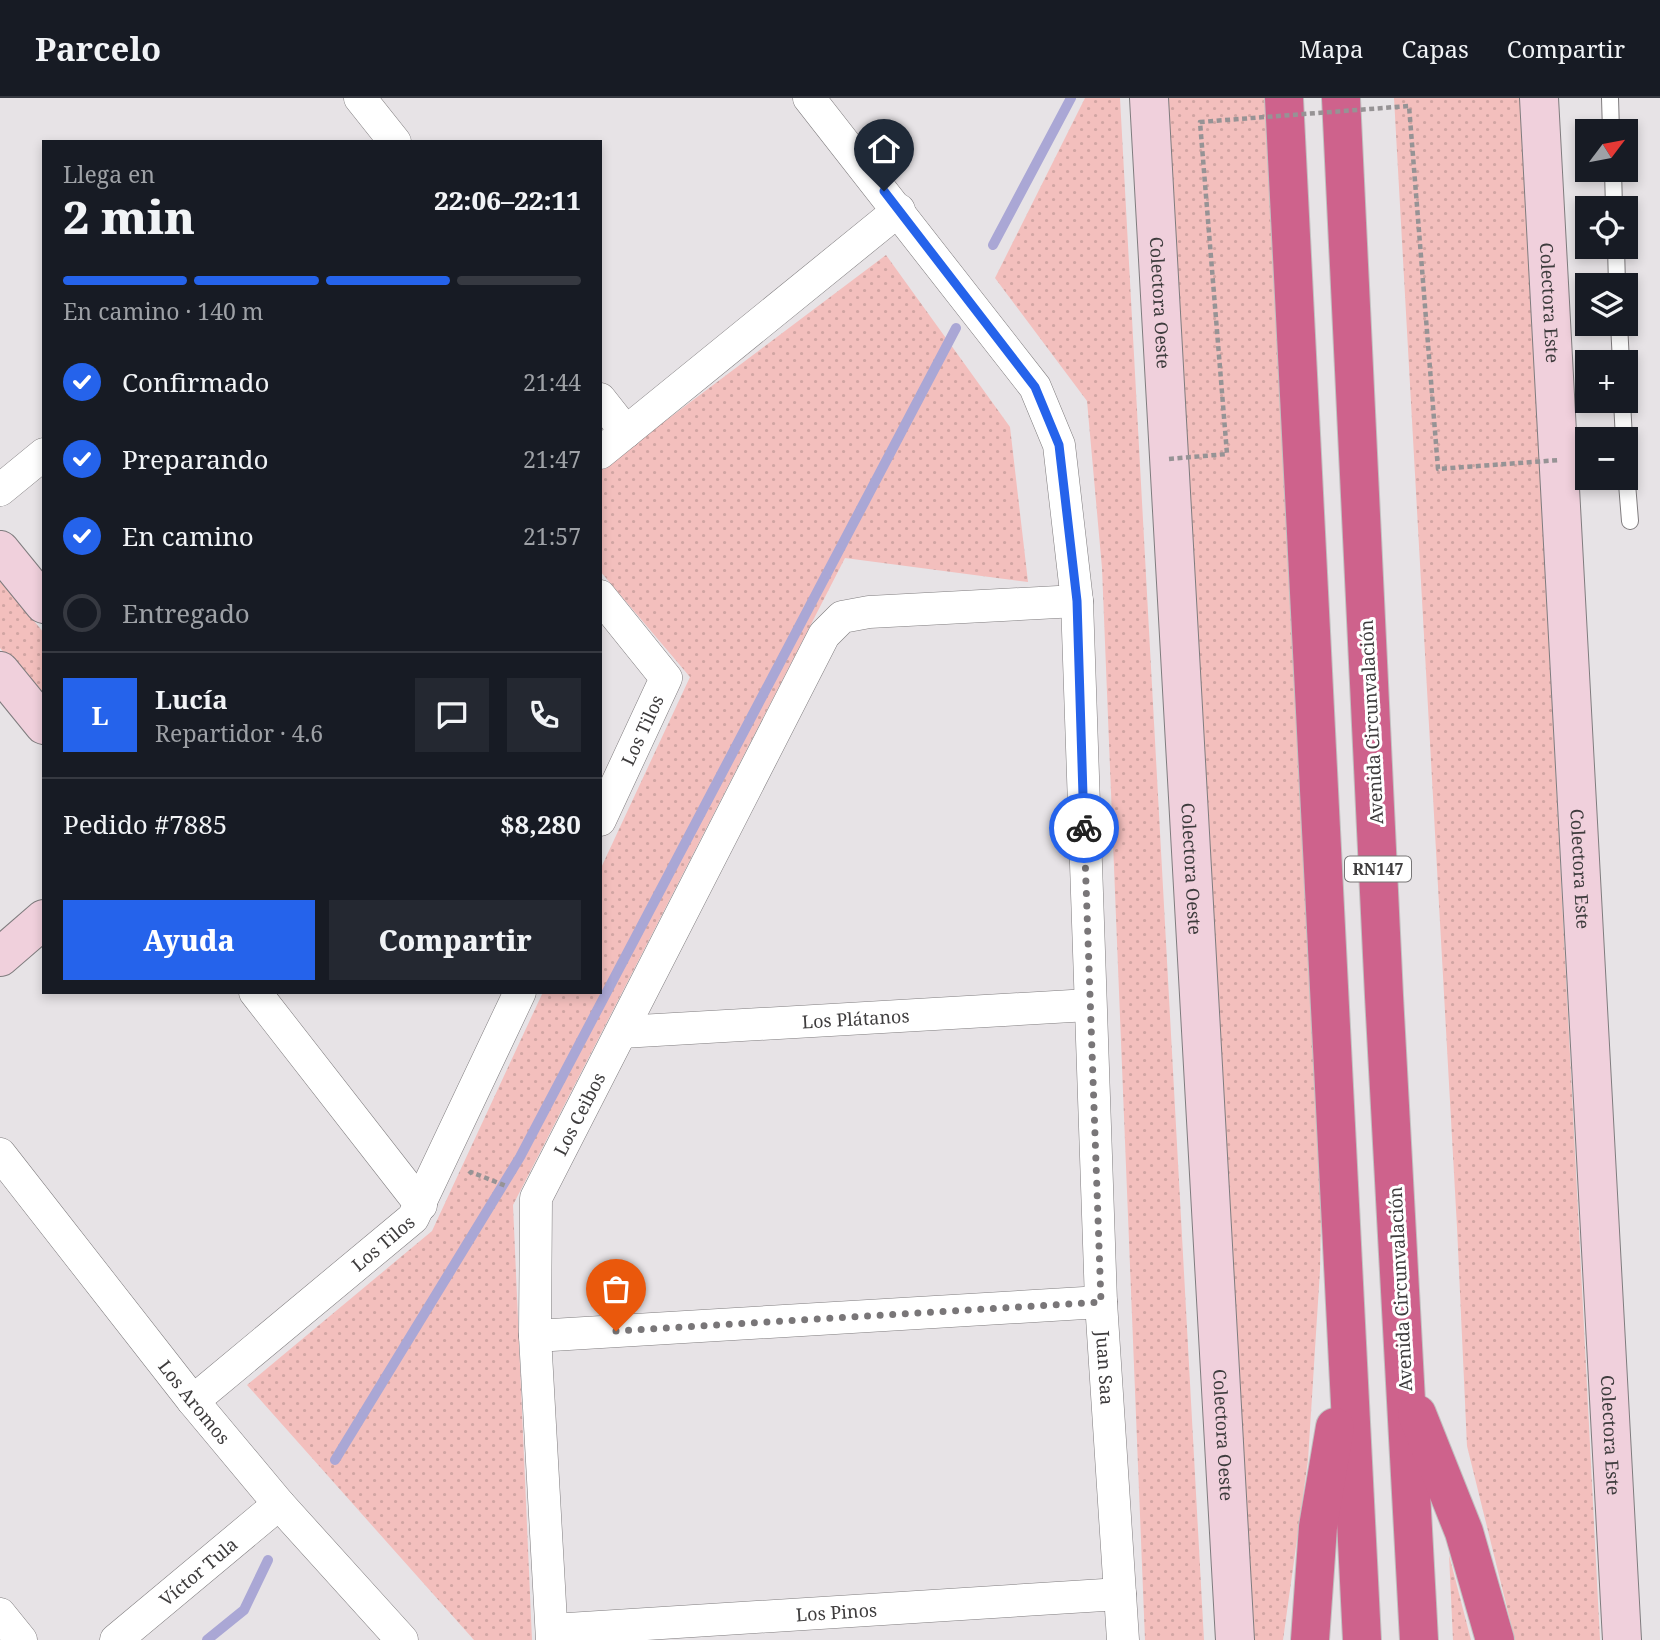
<!DOCTYPE html>
<html lang="es">
<head>
<meta charset="utf-8">
<style>
  :root { --surface:#171b24; --page:#242831; --text:#f1f3f6; --muted:#9ea1a6; --line:#363941; --accent:#2563eb }
  body { margin:0; font-family:"Noto Serif",serif; background:var(--page); color:var(--text); height:100vh; display:flex; flex-direction:column; font-size:26px; white-space:nowrap }
  * { box-sizing:border-box; margin:0 }
  p { font-size:23px; color:var(--muted) }
  .icon { flex:none; width:38px; height:38px; fill:none; stroke:currentColor; stroke-width:2; stroke-linecap:round; stroke-linejoin:round }
  .map { position:relative; flex:1; overflow:hidden }
  .details { position:absolute; left:42px; top:42px; width:560px; height:854px; display:flex; flex-direction:column; background:var(--surface); border-radius:0px; box-shadow:0 4px 10px #0003 }
  .details>* { flex:none }
  .needle { width:46px; rotate:58deg }
  .buttons { position:absolute; left:1575px; top:21px; display:grid; gap:14px }
  .buttons a { display:grid; place-items:center; width:63px; height:63px; border-radius:0px; background:var(--surface); box-shadow:0 4px 10px #0003; font-size:35px }
  .pin { position:absolute; display:grid; place-items:center; width:60px; height:60px; color:#fff; margin:-72px -30px; border-radius:50% 50% 50% 0; rotate:-45deg; box-shadow:0 0 7px #0007 }
  .pin .icon { rotate:45deg }
  .courier { position:absolute; display:grid; place-items:center; width:70px; height:70px; margin:-35px; border:5px solid #2563eb; border-radius:50%; background:#fff; color:#222; box-shadow:0 2px 9px #0007 }
  .summary em { font-style:normal; font-weight:800 }
  .summary div { display:flex; flex-direction:column-reverse }
  .summary { display:flex; align-items:center; justify-content:space-between; height:119px; padding:0 21px }
  h1 { font-size:46px; font-weight:800; line-height:52px }
  .bar { display:grid; grid-template-columns:repeat(4,1fr); gap:10px 7px; align-content:center; height:84px; padding:0 21px }
  .bar i { height:9px; border-radius:5px; background:var(--line) }
  .bar .selected { background:var(--accent) }
  .bar p { grid-column:span 4 }
  .line { display:flex; align-items:center; gap:18px; padding:0 21px; border-top:2px solid var(--line) }
  .line div { flex:1 }
  .round { display:grid; place-items:center; flex:none; width:74px; height:74px; border-radius:0px; background:var(--page) }
  ol { padding:0 21px; list-style:none }
  li { display:flex; align-items:center; gap:21px; height:77px }
  li p { margin-inline-start:auto }
  li .icon { padding:7px; border-radius:50%; background:var(--accent); color:#fff; stroke-width:4 }
  li:last-child { color:var(--muted) }
  li i { width:38px; height:38px; border:4px solid var(--line); border-radius:50% }
  .button { display:flex; gap:14px; margin-top:auto; padding:14px 21px }
  .button a { flex:1; height:80px; border-radius:0px; background:var(--accent); color:#fff; font-size:28px; font-weight:800; line-height:80px; text-align:center }
  .button a+a { background:var(--page); color:var(--text) }
  header { display:flex; align-items:center; gap:42px; box-sizing:border-box; height:98px; padding:0 35px; background:var(--surface); border-bottom:2px solid var(--line) }
  header strong { font-size:33px }
  nav { display:flex; gap:38px; margin-inline-start:auto; font-size:24px }
  .map>svg:first-child { display:block }
  .grass { fill:url(#grass-dots) }
  .lines { fill:none; stroke-linecap:round; stroke-linejoin:round }
  .stream { stroke:#aaa7d5; stroke-width:10 }
  .lane-casing { stroke:#7f7c7e; stroke-width:18 }
  .street-casing { stroke:#7f7c7e; stroke-width:33 }
  .secondary-casing { stroke:#7f7c7e; stroke-width:40 }
  .highway-casing { stroke:#c1c1c1; stroke-width:40 }
  .path { stroke:#969395; stroke-width:4.5; stroke-dasharray:5 3.5; stroke-linecap:butt }
  .lane { stroke:#fff; stroke-width:16 }
  .street { stroke:#fff; stroke-width:32 }
  .secondary { stroke:#f0d0dc; stroke-width:38 }
  .highway { stroke:#ce628c; stroke-width:38 }
  .path-bridge { stroke:#969395; stroke-width:4.5; stroke-dasharray:5 3.5; stroke-linecap:butt }
  .done { stroke:#797678; stroke-width:7; stroke-dasharray:0 12.6 }
  .route { stroke:#2563eb; stroke-width:9 }
  .labels { text-anchor:middle; dominant-baseline:central; stroke-width:6; stroke-linejoin:round; paint-order:stroke }
  .shield { fill:#fff; stroke:#787677; stroke-width:2 }
  .shield-label { font-size:16px; font-weight:bold; fill:#3e3c3d }
  .street-label { font-size:18px; fill:#3e3c3d; stroke:#fff }
</style>
</head>
<body>
<header>
<strong>Parcelo</strong>
<nav><a>Mapa</a><a>Capas</a><a>Compartir</a></nav>
</header>
<div class="map">
<svg width="1660" height="1542" viewBox="0 0 1660 1542">
  <defs>
    <pattern id="grass-dots" width="8" height="8" patternUnits="userSpaceOnUse" patternTransform="scale(1.75)"><rect width="8" height="8" fill="#f3bfbd"/><path d="M2 2h.1M6 6h.1" fill="none" stroke="#d1a5a3" stroke-width="1.8" stroke-linecap="round"/></pattern>
  </defs>
  <rect width="100%" height="100%" fill="#e7e3e6"/>
  <g class="grass">
    <path d="M1085,0H1120L1204,1542H1145L1102,470L1087,303L995,180Z"/>
    <path d="M1165,0H1272L1323,1018L1320,1172L1308,1362L1283,1542H1246Z"/>
    <path d="M1394,0H1521L1600,1542H1515L1467,1348L1457,1129Z"/>
    <path d="M886,157L1010,329L1028,484L845,460L513,1107L532,1542H474L247,1287L432,1133L543,894H600V772L690,579L600,473V372Z"/>
    <path d="M0,482L44,535V604L0,550Z"/>
    <path d="M1449,1457L1471,1542H1453Z"/>
  </g>
  <g class="lines">
    <g class="stream">
      <path d="M993,147L1071,0"/>
      <path d="M335,1362L520,1059L956,230"/>
      <path d="M207,1542L244,1512L268,1462"/>
    </g>
    <g class="lane-casing">
      <g id="lane">
        <path d="M1610,0L1611,33"/>
        <path d="M1613,72L1614,110"/>
        <path d="M1616,149L1617,187"/>
        <path d="M1619,226L1621,264"/>
        <path d="M1622,303L1624,341"/>
        <path d="M1626,373L1630,423"/>
      </g>
    </g>
    <g class="street-casing">
      <g id="street">
        <path d="M360,0L395,44"/>
        <path id="s1" d="M809,0L1035,289L1059,347L1077,503L1101,1204L1123,1542"/>
        <path d="M600,301L626,334"/>
        <path d="M600,355L899,112"/>
        <path d="M0,392L44,356"/>
        <path d="M600,498L666,580L600,722"/>
        <path d="M255,894L421,1107"/>
        <path id="s2" d="M622,934L1089,907"/>
        <path id="s3" d="M0,1056L193,1303L279,1406L402,1542"/>
        <path d="M535,1238L1101,1204"/>
        <path id="s4" d="M193,1303L413,1120L520,894"/>
        <path d="M0,1516L21,1542"/>
        <path id="s5" d="M552,1532L1120,1496"/>
        <path id="s6" d="M116,1542L279,1406"/>
        <path id="s7" d="M552,1542L535,1238L536,1100L824,537L842,519L869,514L1077,503"/>
      </g>
    </g>
    <g class="secondary-casing">
      <g id="secondary">
        <path id="s8" d="M1149,0L1235,1542"/>
        <path id="s9" d="M1539,0L1622,1542"/>
        <path d="M0,452L44,506"/>
        <path d="M0,573L44,627"/>
        <path d="M0,859L44,821"/>
      </g>
    </g>
    <g class="highway-casing">
      <g id="highway">
        <path d="M1284,0L1362,1542"/>
        <path d="M1341,0L1384,898L1419,1542"/>
        <path d="M1417,1316L1464,1434L1495,1542"/>
        <path d="M1310,1542L1318,1429L1335,1329"/>
      </g>
    </g>
    <path class="path" d="M469,1076L471,1074L506,1088"/>
    <use href="#lane" class="lane"/>
    <use href="#street" class="street"/>
    <use href="#secondary" class="secondary"/>
    <use href="#highway" class="highway"/>
    <path class="path-bridge" d="M1169,361L1227,356L1200,24L1409,8L1438,371L1559,362"/>
  </g>
  <g class="lines">
    <path class="done" d="M616,1233L1101,1204L1084,730"/>
    <path class="route" d="M884,93L1035,289L1059,347L1077,503L1084,730"/>
  </g>
  <g class="labels">
    <rect class="shield" x="1345" y="758.5" width="66" height="25" rx="5"/>
    <g class="shield-label">
      <text x="1378" y="771">RN147</text>
    </g>
    <g class="street-label">
      <text stroke="none"><textPath href="#s8" startOffset="205">Colectora Oeste</textPath></text>
      <text stroke="none"><textPath href="#s9" startOffset="205">Colectora Este</textPath></text>
      <text transform="translate(1371 624) rotate(-93)">Avenida Circunvalación</text>
      <text transform="translate(642 632) rotate(-65)">Los Tilos</text>
      <text stroke="none"><textPath href="#s8" startOffset="772">Colectora Oeste</textPath></text>
      <text stroke="none"><textPath href="#s9" startOffset="772">Colectora Este</textPath></text>
      <text stroke="none"><textPath href="#s2" startOffset="234">Los Plátanos</textPath></text>
      <text stroke="none"><textPath href="#s7" startOffset="537">Los Ceibos</textPath></text>
      <text stroke="none"><textPath href="#s4" startOffset="247">Los Tilos</textPath></text>
      <text transform="translate(1400 1191) rotate(-93)">Avenida Circunvalación</text>
      <text stroke="none"><textPath href="#s1" startOffset="1354">Juan Saa</textPath></text>
      <text stroke="none"><textPath href="#s3" startOffset="315">Los Aromos</textPath></text>
      <text stroke="none"><textPath href="#s8" startOffset="1339">Colectora Oeste</textPath></text>
      <text stroke="none"><textPath href="#s9" startOffset="1339">Colectora Este</textPath></text>
      <text stroke="none"><textPath href="#s6" startOffset="107">Víctor Tula</textPath></text>
      <text stroke="none"><textPath href="#s5" startOffset="285">Los Pinos</textPath></text>
    </g>
  </g>
</svg>
<div class="buttons">
<a><svg class="needle" viewBox="-14 -14 28 28"><path d="M0-13l5 13h-10z" fill="#e53935"/><path d="M0 13l5-13h-10z" fill="#9ea1a6"/></svg></a>
<a><svg class="icon" aria-label="locate" viewBox="0 0 24 24"><circle cx="12" cy="12" r="6"/><path d="M12 2v4M12 18v4M2 12h4M18 12h4"/></svg></a>
<a><svg class="icon" aria-label="layers" viewBox="0 0 24 24"><path d="M12 4l9 5-9 5-9-5zM3 14l9 5 9-5"/></svg></a>
<a>+</a>
<a>−</a>
</div>
<div class="pin" style="left:616px;top:1233px;background:#ea580c"><svg class="icon" aria-label="bag" viewBox="0 0 24 24"><path d="M5 8h14l-1 12H6zM9 8a3 3 0 0 1 6 0"/></svg></div>
<div class="pin" style="left:884px;top:93px;background:#1f2937"><svg class="icon" aria-label="home" viewBox="0 0 24 24"><path d="M3 11l9-7 9 7M6 9v11h12V9"/></svg></div>
<div class="courier" style="left:1084px;top:730px"><svg class="icon" aria-label="bike" viewBox="0 0 24 24"><circle cx="6" cy="16" r="4"/><circle cx="18" cy="16" r="4"/><path d="M6 16l4-8h5l3 8M10 8l3 8H6M13 5h3"/></svg></div>
<section class="details">
<div class="summary"><div><h1>2 min</h1><p>Llega en</p></div><em>22:06–22:11</em></div>
<div class="bar"><i class="selected"></i><i class="selected"></i><i class="selected"></i><i></i><p>En camino · 140 m</p></div>
<ol>
<li><svg class="icon" aria-label="check" viewBox="0 0 24 24"><path d="M5 12l5 5 9-10"/></svg>Confirmado<p>21:44</p></li>
<li><svg class="icon" aria-label="check" viewBox="0 0 24 24"><path d="M5 12l5 5 9-10"/></svg>Preparando<p>21:47</p></li>
<li><svg class="icon" aria-label="check" viewBox="0 0 24 24"><path d="M5 12l5 5 9-10"/></svg>En camino<p>21:57</p></li>
<li><i></i>Entregado</li>
</ol>
<div class="line" style="height:126px"><b class="round" style="background:var(--accent);color:#fff">L</b><div><b>Lucía</b><p>Repartidor · 4.6</p></div><a class="round"><svg class="icon" aria-label="chat" viewBox="0 0 24 24"><path d="M4 5h16v11H9l-5 4z"/></svg></a><a class="round"><svg class="icon" aria-label="phone" viewBox="0 0 24 24"><path d="M5 4h4l2 5-3 2q2 4 5 5l2-3 5 2v4C11 20 4 13 5 4z"/></svg></a></div>
<div class="line" style="height:91px"><div>Pedido #7885</div><b>$8,280</b></div>
<div class="button"><a>Ayuda</a><a>Compartir</a></div>
</section>
</div>
</body>
</html>
